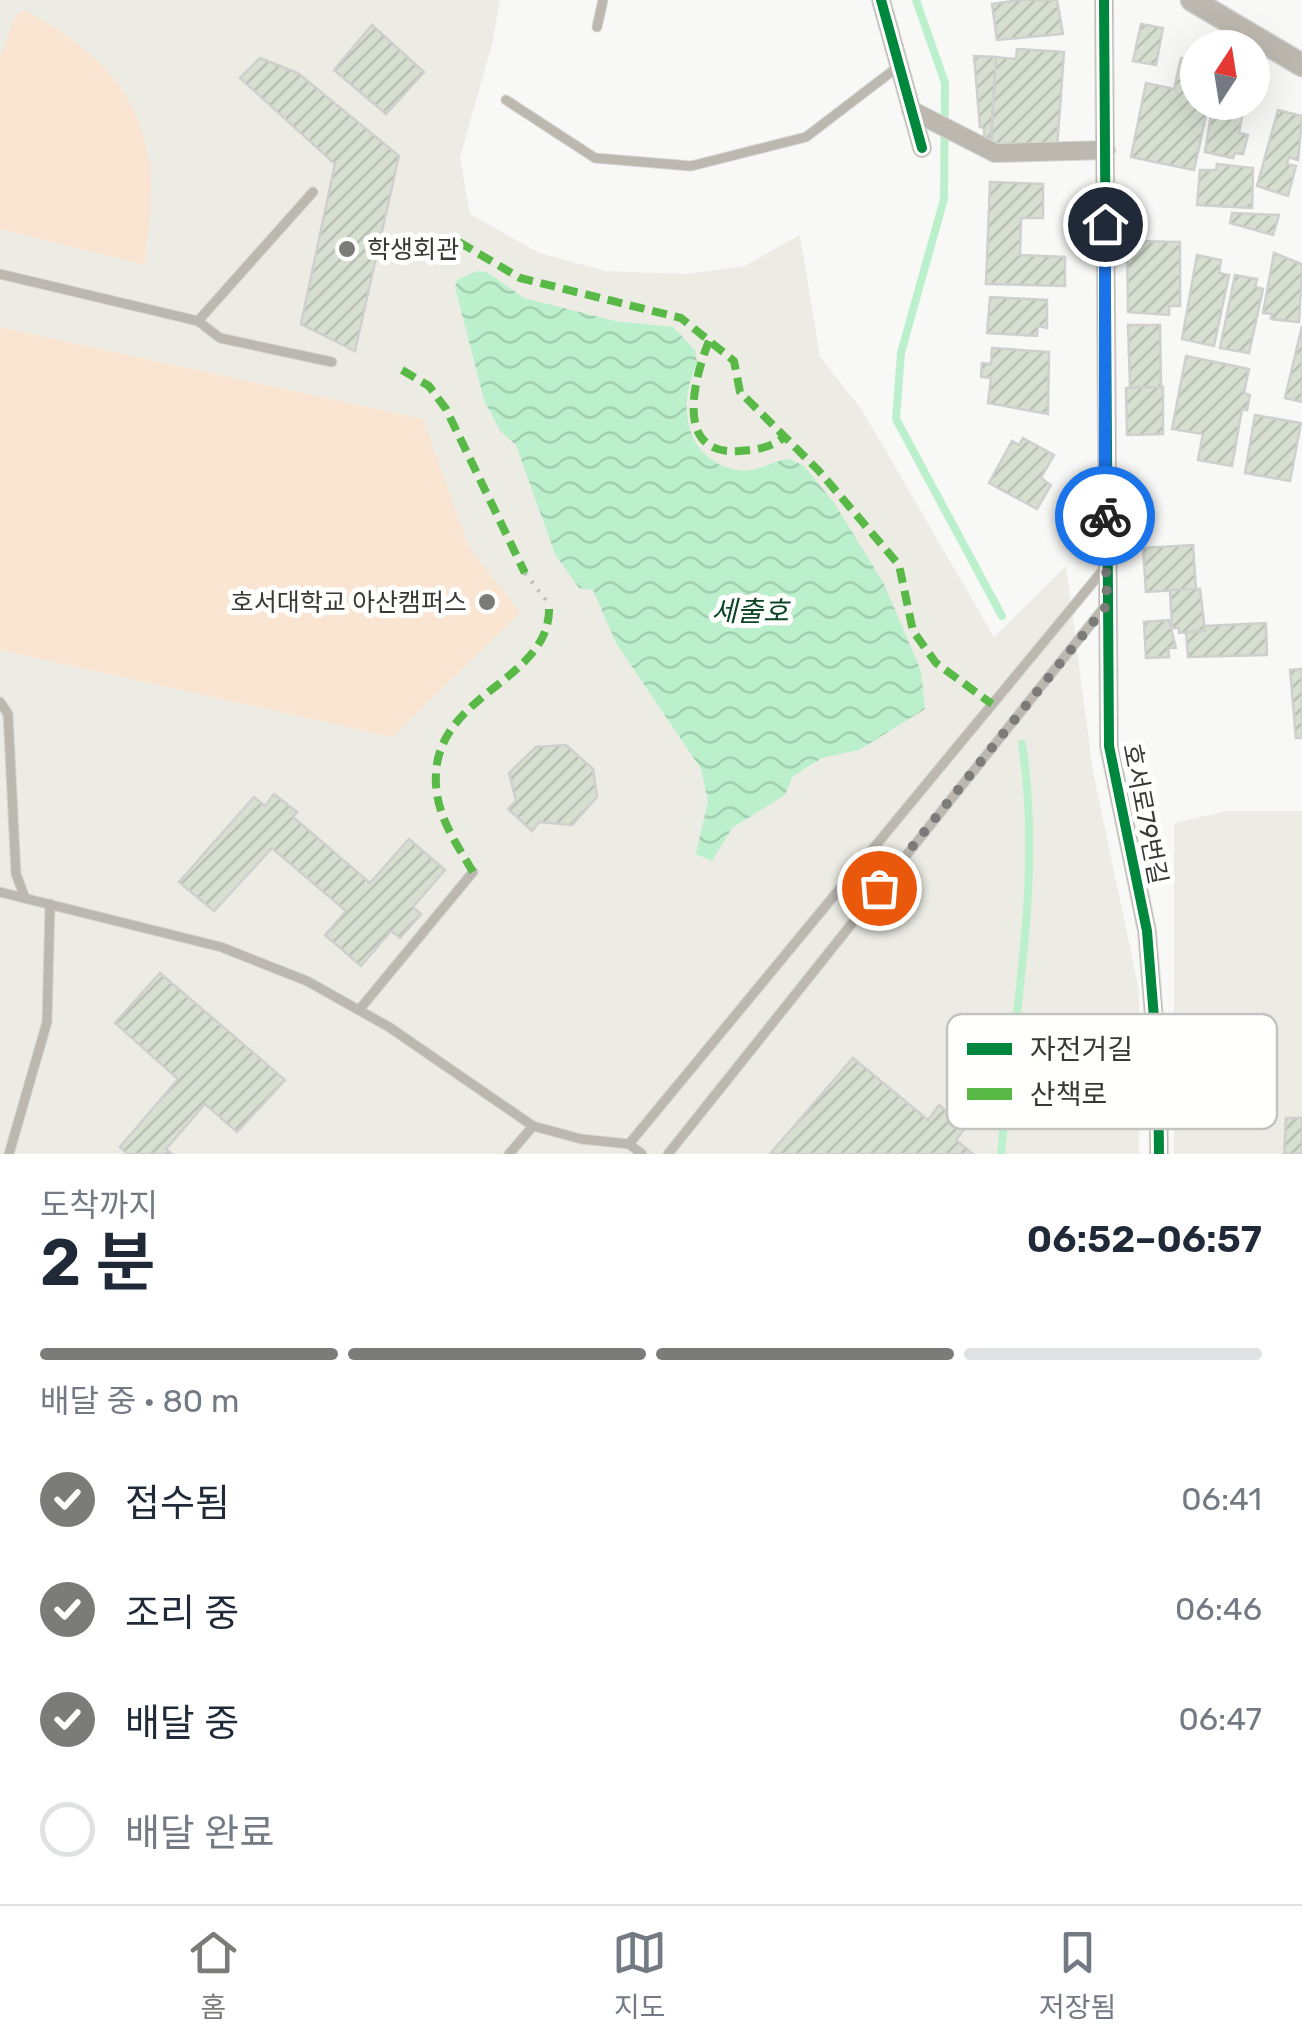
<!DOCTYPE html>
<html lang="ko">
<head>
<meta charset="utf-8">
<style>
  :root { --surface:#fff; --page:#f2f2f3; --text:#1f2937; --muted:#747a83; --line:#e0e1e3; --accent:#7b7c7a }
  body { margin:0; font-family:Rubik,"Noto Sans KR",sans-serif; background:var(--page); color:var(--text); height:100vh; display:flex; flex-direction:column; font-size:38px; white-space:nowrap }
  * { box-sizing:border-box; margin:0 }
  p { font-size:32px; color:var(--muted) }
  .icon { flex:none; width:55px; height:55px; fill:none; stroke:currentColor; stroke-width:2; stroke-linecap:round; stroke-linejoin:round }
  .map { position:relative; height:1154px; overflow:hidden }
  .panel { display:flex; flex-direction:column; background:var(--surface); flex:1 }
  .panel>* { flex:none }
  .needle { width:65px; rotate:12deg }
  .tools { position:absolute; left:1180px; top:30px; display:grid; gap:20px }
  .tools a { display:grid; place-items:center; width:90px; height:90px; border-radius:50%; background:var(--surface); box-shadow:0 10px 40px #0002; font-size:50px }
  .pin { position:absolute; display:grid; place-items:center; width:85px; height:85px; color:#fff; margin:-42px; border:5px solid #fff; border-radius:50%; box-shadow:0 2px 10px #0007 }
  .courier { position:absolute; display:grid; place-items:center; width:100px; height:100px; margin:-50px; border:8px solid #1a73e8; border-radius:50%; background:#fff; color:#222; box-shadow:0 2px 12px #0007 }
  .overview em { font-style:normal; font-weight:600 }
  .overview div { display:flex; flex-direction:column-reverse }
  .overview { display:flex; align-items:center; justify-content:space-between; height:170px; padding:0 40px }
  h1 { font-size:65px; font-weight:600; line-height:75px }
  .bar { display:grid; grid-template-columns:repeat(4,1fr); gap:15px 10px; align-content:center; height:120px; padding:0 40px }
  .bar i { height:12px; border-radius:8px; background:var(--line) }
  .bar .selected { background:var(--accent) }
  .bar p { grid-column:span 4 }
  ol { padding:0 40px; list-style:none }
  li { display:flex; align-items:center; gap:30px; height:110px }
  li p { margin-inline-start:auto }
  li .icon { padding:10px; border-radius:50%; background:var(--accent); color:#fff; stroke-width:4 }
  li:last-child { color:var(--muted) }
  li i { width:55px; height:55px; border:5px solid var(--line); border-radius:50% }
  .menu { display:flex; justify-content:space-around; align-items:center; height:140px; border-top:2px solid var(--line); background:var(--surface); font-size:28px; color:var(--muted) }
  .menu a { display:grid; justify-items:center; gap:5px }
  .menu .selected { color:var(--accent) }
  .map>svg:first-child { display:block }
  .built { fill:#ecece5 }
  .pitch { fill:#f9e5d1 }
  .water { fill:url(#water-waves) }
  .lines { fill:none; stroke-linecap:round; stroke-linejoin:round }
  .stream { stroke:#bcf0cd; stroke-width:8 }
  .building { fill:url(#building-hatch); stroke:#cfd0ce; stroke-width:2.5 }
  .service-casing { stroke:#d5d5d4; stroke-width:11 }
  .minor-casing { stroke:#d5d5d4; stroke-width:20 }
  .tertiary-casing { stroke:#d5d5d4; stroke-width:25 }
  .path { stroke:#bdbcb6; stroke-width:4; stroke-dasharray:2.5 8; stroke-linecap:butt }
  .service { stroke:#bcb8af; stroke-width:9 }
  .minor { stroke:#bcb8af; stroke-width:18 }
  .tertiary { stroke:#bcb8af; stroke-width:22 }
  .quiet { stroke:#58b947; stroke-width:8; stroke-dasharray:15 8; stroke-linecap:butt }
  .cycleway-casing { stroke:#fffffe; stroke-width:16 }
  .cycleway { stroke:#00873e; stroke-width:10 }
  .done { stroke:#7b7c7a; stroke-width:10; stroke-dasharray:0 18 }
  .route { stroke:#1a73e8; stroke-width:12 }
  .poi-dot { fill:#7b7c7a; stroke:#fffffe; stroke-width:4 }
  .labels { text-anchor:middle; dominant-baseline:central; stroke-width:10; stroke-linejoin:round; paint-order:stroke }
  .poi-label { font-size:25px; fill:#383837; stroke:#fffffe; text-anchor:start }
  .street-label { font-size:25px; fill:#383837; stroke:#fffffe }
  .water-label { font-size:28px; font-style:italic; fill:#0c4527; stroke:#fffffe }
  .key { fill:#fffffe; stroke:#c3c3c2; stroke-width:2.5 }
  .key-label { font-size:28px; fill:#383837 }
</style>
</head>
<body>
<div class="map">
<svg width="1302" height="1154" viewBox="0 0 1302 1154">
  <defs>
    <pattern id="water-waves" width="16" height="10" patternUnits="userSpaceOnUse" patternTransform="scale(2.5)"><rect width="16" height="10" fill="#bcf0cd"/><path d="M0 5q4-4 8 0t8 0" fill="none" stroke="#a2cfb1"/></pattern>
    <pattern id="building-hatch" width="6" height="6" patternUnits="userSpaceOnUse" patternTransform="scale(2.5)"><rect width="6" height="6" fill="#d7dfd1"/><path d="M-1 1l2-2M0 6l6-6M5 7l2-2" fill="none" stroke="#b9c0b4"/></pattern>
  </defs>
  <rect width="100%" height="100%" fill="#f8f9f6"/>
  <g class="built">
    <path d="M0,0H500L493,41L460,157L470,214L539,253L606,271L688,274L744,266L800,235L820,357L862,410L994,637L1066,566L1093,772L1139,990V1154H0Z"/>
    <path d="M1227,811H1302V1154H1174V823Z"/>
  </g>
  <g class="pitch">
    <path d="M25,10C91,47 138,85 150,165C154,196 147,233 145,265L0,229V57L16,15Z"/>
    <path d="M0,327L423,419L469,547L520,613L392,737L0,650Z"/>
  </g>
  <path class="water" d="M477,271L487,272L524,298L615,321L673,327L695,350L697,364C677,404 684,460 737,470C758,473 771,461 789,459L804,466L835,504L884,584L921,671L925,709L859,750L822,758L792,777L785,795L732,828L712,861L696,854L708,801L701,769L616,643L593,590L579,588L555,554L516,445L500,431L484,400L455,287L457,280Z"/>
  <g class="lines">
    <g class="stream">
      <path d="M916,0L945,83L944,199L901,353L896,419L1002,616"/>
      <path d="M1001,1154C1013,1019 1043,879 1022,744"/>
    </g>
  </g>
  <g class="building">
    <path d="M1019,0H1057L1063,34L997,40L992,4Z"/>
    <path d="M1141,24L1163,28L1156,65L1133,61Z"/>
    <path d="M372,25L424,72L386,114L334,70Z"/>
    <path d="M1017,49L1064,52L1057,148L991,145L996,57L1016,59Z"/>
    <path d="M974,56L996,57L991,139L984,138V128L980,127Z"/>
    <path d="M260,58L298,73L399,156L355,351L301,324L335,164L240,78Z"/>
    <path d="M1181,58L1198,62V102H1209L1194,170L1131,157L1146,83L1174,89Z"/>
    <path d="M1213,102H1245L1239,133L1248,135L1243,154L1235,153L1233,158L1205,152Z"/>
    <path d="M1278,110L1302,116L1298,160L1289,157L1287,164L1296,166L1288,196L1257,186Z"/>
    <path d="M1217,164L1253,168L1252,208L1197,205L1200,170H1216Z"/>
    <path d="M990,182L1043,184V218H1021L1020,255L1065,257V286L986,284Z"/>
    <path d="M1232,213L1279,215L1273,235L1230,223Z"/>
    <path d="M1127,241L1180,242V306H1169V315L1128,312Z"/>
    <path d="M1274,253L1302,264L1299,322L1271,319L1272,314L1263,313Z"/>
    <path d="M1197,255L1221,260L1219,273L1229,275L1214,346L1182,339Z"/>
    <path d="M1235,275L1257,279L1255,287L1263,289L1249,353L1220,348Z"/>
    <path d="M990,297L1047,300V328L1038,326L1037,336L987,333Z"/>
    <path d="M1128,325H1160L1161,387H1130Z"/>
    <path d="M1302,326V402L1285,398Z"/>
    <path d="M992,348L1049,352L1048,414L988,403L991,378L981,377L982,363L991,364Z"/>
    <path d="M1186,356L1249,369L1244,393L1250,395L1247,410L1242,409L1232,466L1198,460L1203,434L1172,429Z"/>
    <path d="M1163,387V434L1127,435L1126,388Z"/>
    <path d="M1255,415L1301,423L1290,481L1245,473Z"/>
    <path d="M1023,438L1054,455L1041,478L1051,485L1037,509L989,483L1012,441L1019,445Z"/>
    <path d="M1193,545L1196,589L1146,592L1143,548Z"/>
    <path d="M1196,589H1200L1205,631L1179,633V628H1172L1170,590Z"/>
    <path d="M1169,620L1176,648H1168L1169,657L1146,658L1144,622Z"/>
    <path d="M1266,623L1267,655L1188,657L1186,632L1205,631V626Z"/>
    <path d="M1302,669V738H1296L1290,670Z"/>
    <path d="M566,745L593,769L597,797L572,825L539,822L532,831L508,809L516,801L509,773L536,747Z"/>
    <path d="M274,794L297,812L293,817L370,883L409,839L445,870L413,907L421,914L400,938L391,931L361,966L325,935L346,911L272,848L214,911L179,882L254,797L265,806Z"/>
    <path d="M160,973L285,1080L237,1132L205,1104L166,1149L172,1154H127L120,1147L178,1079L115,1023Z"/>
    <path d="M853,1058L928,1120L939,1105L966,1127L956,1140L973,1154H770Z"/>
    <path d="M1286,1118H1302V1154H1284Z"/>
  </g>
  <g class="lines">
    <g class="service-casing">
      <g id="service">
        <path d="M597,27L603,0"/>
        <path d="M506,100L595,158L691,166L806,137L899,66"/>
        <path d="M0,274L198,321L220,338L332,362"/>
        <path d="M198,321L313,192"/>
        <path d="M0,702L8,714L16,874L25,898"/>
        <path d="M0,892L221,947L307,981L389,1027L533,1126L581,1139L629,1144L642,1154"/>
        <path d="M359,1010L473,872"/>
        <path d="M629,1144L1104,569"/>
        <path d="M9,1154L47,1022L50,904"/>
        <path d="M509,1154L533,1126"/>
        <path d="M668,1154L1106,605"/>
      </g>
    </g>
    <g class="minor-casing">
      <g id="minor">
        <path d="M881,0L922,148"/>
        <path d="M1104,0L1109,746L1147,931L1158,1068L1159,1154"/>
        <path d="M911,110L995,153L1106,150"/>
      </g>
    </g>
    <g class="tertiary-casing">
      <path id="tertiary" d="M1192,0L1302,65"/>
    </g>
    <path class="path" d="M525,573L549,604"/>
    <use href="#service" class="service"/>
    <use href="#minor" class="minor"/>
    <use href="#tertiary" class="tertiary"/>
    <g class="quiet">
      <path d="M459,242L520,278L681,318L734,361L740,392L819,471L899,565L913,631L936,663L992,704"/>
      <path d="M709,341C695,376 672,456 739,451C755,450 770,448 783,438"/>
      <path d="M402,370L429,386L446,409L525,573"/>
      <path d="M473,872C459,848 441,822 437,794C422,692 554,686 549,604"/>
    </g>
    <g class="cycleway-casing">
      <g id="cycleway">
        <path d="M881,0L922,148"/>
        <path d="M1104,0L1109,746L1147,931L1158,1068L1159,1154"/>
      </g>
    </g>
    <use href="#cycleway" class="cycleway"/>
  </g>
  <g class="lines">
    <path class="done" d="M879,888L1107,605L1105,516"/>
    <path class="route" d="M1105,224V516"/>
  </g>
  <g class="poi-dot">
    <circle cx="347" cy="249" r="10"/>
    <circle cx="487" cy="602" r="10"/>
  </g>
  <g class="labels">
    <g class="poi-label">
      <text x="367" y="249">학생회관</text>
      <text x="467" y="602" text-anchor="end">호서대학교 아산캠퍼스</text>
    </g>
    <g class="street-label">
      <text transform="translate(1145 814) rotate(79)">호서로79번길</text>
    </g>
    <g class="water-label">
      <text x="750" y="611">세출호</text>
    </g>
  </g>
  <rect x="947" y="1014" width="330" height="115" rx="15" class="key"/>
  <rect x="967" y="1043" width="45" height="12" fill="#00873e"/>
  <rect x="967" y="1088" width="45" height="12" fill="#58b947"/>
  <g class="key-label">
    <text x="1030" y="1059">자전거길</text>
    <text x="1030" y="1104">산책로</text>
  </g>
</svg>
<div class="tools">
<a><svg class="needle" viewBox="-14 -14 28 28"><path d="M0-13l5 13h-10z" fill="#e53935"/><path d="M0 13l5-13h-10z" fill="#747a83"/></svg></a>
</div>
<div class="pin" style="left:879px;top:888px;background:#ea580c"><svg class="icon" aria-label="bag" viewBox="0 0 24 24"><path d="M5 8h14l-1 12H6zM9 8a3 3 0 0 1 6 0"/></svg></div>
<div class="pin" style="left:1105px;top:224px;background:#1f2937"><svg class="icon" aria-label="home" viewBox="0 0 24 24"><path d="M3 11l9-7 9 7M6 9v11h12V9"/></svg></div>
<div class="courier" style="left:1105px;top:516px"><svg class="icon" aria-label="bike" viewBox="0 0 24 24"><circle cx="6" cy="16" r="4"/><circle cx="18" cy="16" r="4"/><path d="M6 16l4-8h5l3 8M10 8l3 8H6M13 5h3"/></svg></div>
</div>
<section class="panel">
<div class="overview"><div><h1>2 분</h1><p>도착까지</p></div><em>06:52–06:57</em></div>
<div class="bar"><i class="selected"></i><i class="selected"></i><i class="selected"></i><i></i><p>배달 중 · 80 m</p></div>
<ol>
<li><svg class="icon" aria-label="check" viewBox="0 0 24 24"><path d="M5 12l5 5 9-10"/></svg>접수됨<p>06:41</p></li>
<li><svg class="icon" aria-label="check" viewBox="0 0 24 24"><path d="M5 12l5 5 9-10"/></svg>조리 중<p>06:46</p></li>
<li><svg class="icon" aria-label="check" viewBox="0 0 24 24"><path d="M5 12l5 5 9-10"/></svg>배달 중<p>06:47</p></li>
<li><i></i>배달 완료</li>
</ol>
</section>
<nav class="menu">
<a class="selected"><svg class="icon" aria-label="home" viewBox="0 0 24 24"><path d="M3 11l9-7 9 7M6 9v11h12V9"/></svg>홈</a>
<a><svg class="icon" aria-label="map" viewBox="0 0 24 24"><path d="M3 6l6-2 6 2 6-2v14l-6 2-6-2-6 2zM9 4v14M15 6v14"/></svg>지도</a>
<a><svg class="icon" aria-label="saved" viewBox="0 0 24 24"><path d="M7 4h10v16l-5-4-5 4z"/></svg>저장됨</a>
</nav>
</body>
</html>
